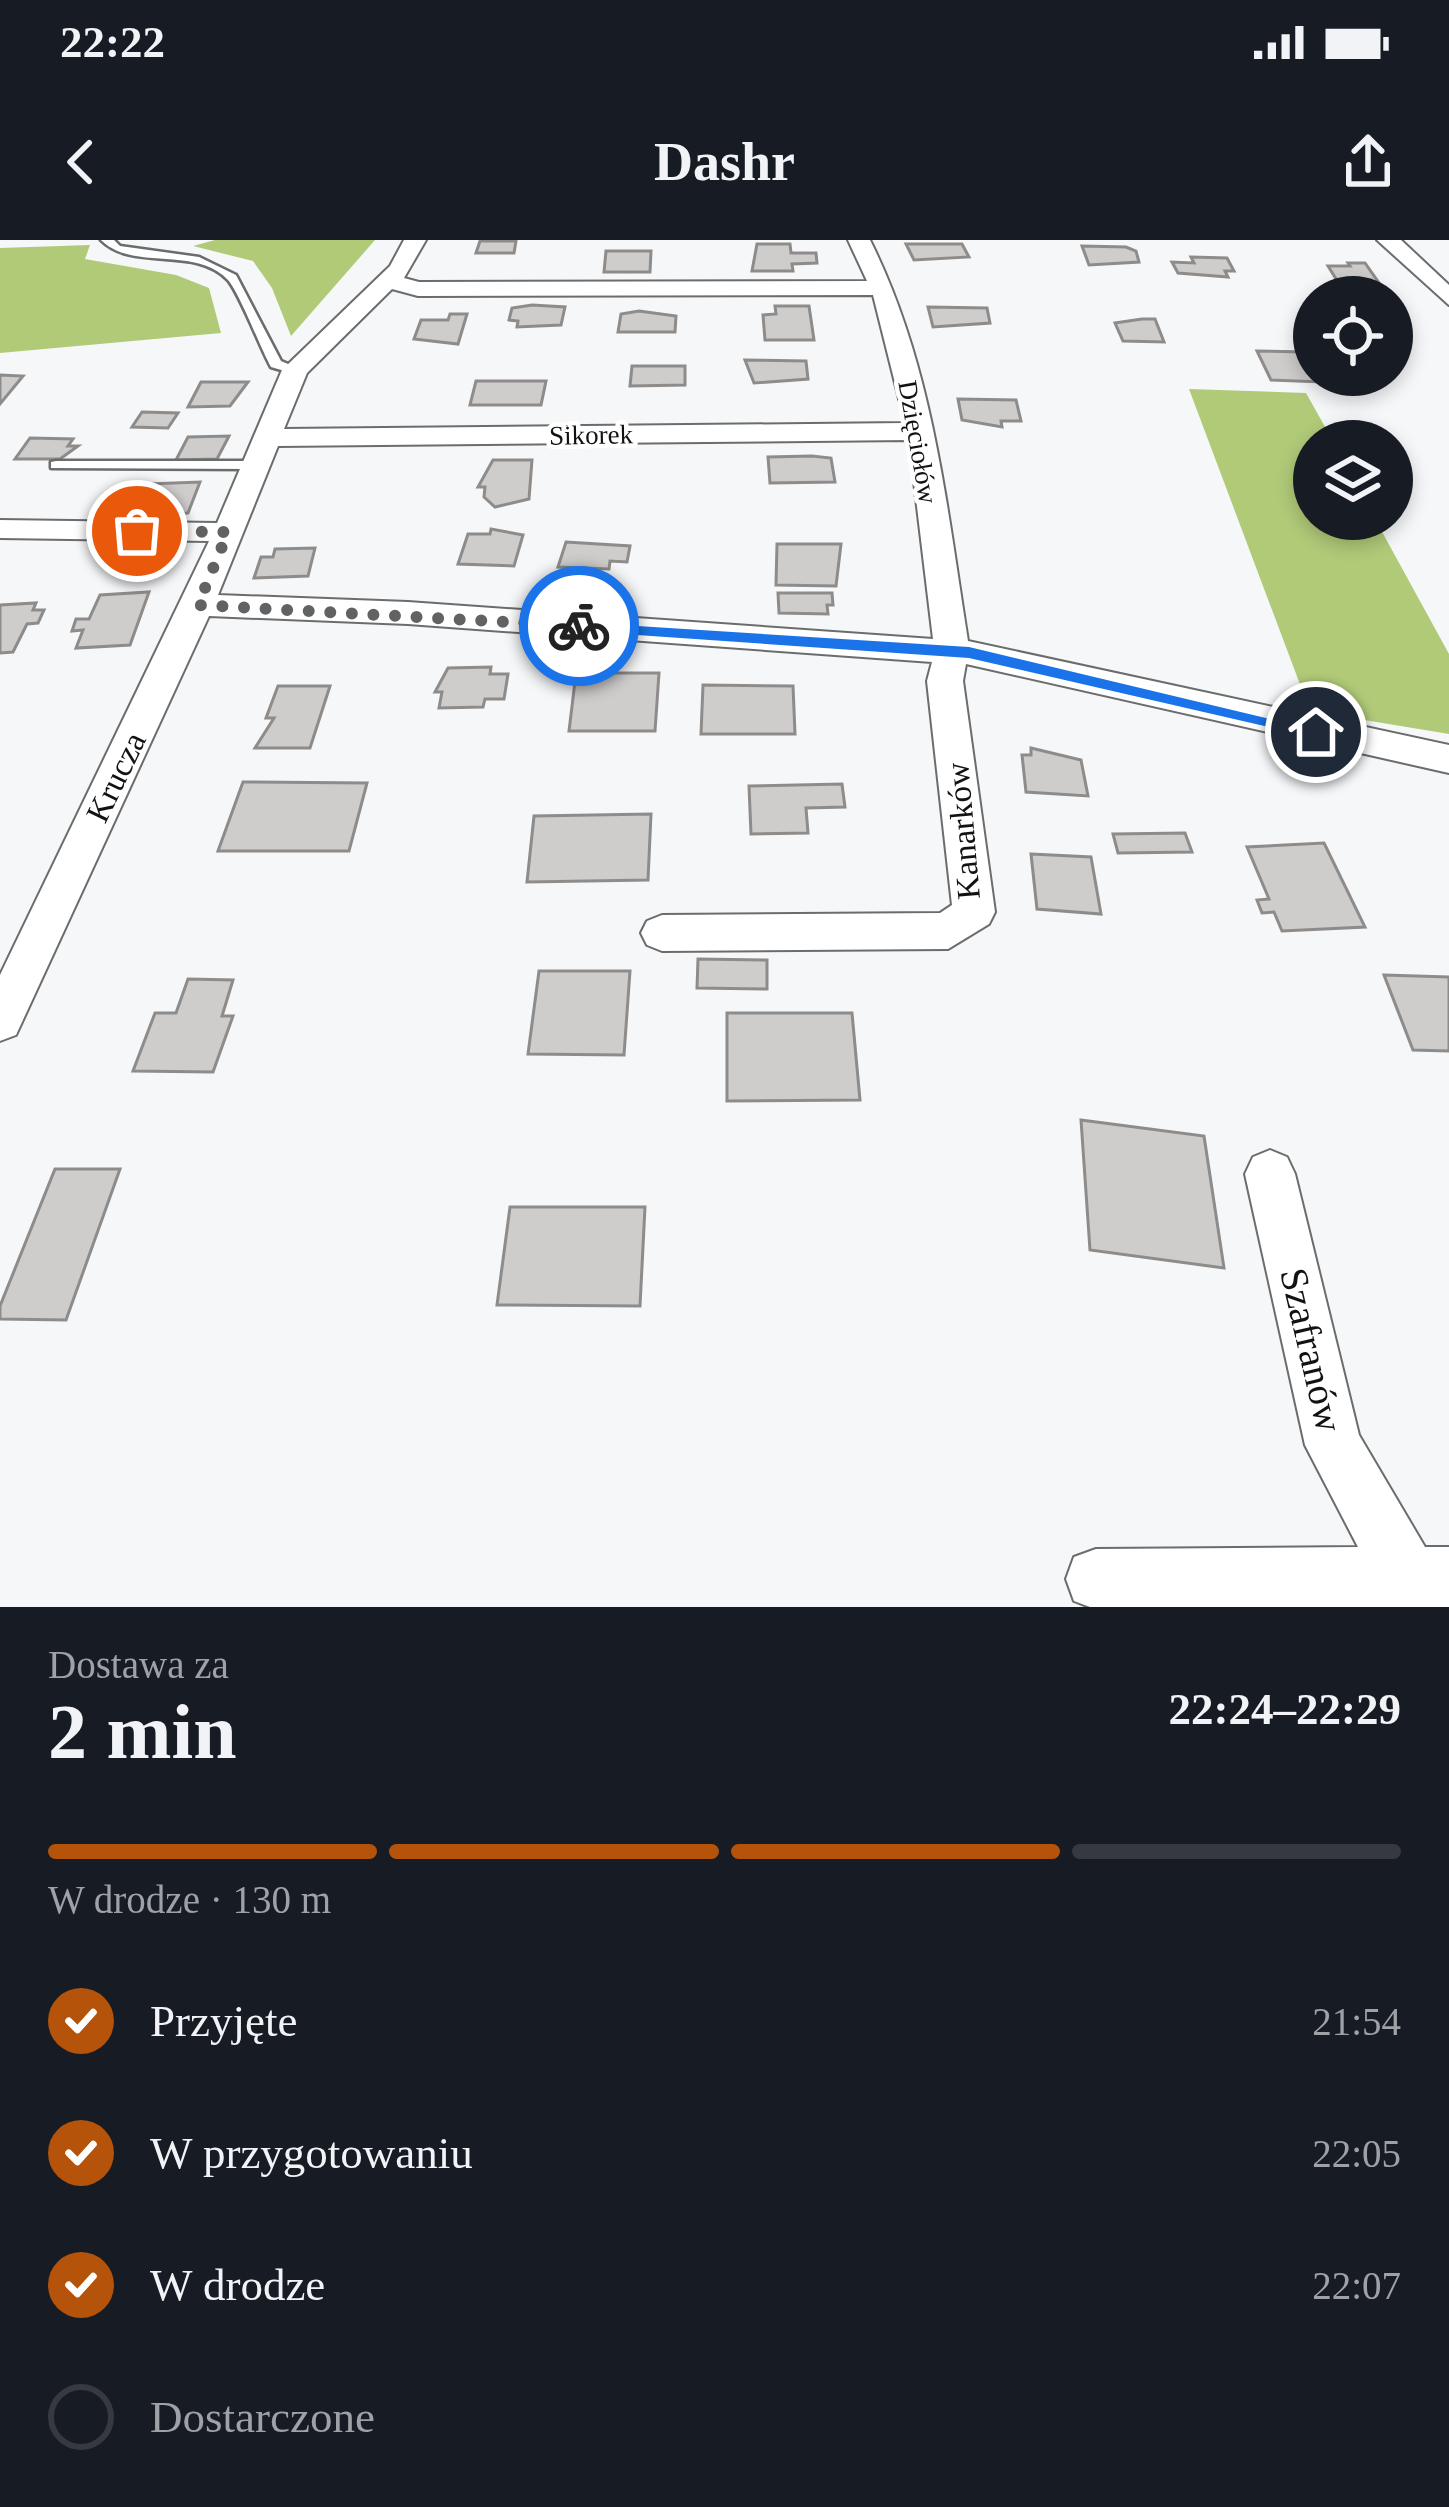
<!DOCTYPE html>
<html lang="pl">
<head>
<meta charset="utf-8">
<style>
  :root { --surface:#171b24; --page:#20242c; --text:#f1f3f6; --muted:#9ea1a6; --line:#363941; --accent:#b45309 }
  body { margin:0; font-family:"Times New Roman",serif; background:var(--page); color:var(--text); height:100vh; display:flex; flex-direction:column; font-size:45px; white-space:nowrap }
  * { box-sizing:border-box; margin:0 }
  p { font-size:39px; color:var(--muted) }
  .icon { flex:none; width:66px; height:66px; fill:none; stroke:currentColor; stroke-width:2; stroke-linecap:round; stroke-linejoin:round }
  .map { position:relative; height:1367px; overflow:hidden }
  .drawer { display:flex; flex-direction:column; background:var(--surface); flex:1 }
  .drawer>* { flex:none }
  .buttons { position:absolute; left:1293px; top:36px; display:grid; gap:24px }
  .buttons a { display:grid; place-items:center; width:120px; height:120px; border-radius:50%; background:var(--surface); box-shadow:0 6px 18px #0003; font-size:60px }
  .pin { position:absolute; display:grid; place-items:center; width:102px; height:102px; color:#fff; margin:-51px; border:6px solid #fff; border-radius:50%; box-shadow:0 3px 12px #0007 }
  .courier { position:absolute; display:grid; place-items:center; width:120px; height:120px; margin:-60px; border:9px solid #1a73e8; border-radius:50%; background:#fff; color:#222; box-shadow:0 3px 15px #0007 }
  .head em { font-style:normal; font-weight:600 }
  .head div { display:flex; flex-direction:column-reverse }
  .head { display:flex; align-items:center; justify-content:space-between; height:204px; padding:0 48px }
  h1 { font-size:78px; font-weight:600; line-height:90px }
  .bar { display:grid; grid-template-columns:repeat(4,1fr); gap:18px 12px; align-content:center; height:144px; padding:0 48px }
  .bar i { height:15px; border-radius:9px; background:var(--line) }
  .bar .on { background:var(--accent) }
  .bar p { grid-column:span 4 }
  ol { padding:0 48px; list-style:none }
  li { display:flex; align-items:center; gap:36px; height:132px }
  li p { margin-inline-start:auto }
  li .icon { padding:12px; border-radius:50%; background:var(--accent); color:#fff; stroke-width:4 }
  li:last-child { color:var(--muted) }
  li i { width:66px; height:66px; border:6px solid var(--line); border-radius:50% }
  .status { display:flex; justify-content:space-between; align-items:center; height:84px; padding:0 60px; background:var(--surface); direction:ltr }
  .status svg { height:33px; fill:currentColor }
  header { display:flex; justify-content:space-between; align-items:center; height:156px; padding:0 48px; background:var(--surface); font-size:54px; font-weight:600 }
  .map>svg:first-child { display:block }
  .forest { fill:#b1ca78 }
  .building { fill:#cecdcc; stroke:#8e8c8b; stroke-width:3 }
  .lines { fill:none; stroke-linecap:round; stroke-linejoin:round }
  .lane-casing { stroke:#6b6c6d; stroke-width:5 }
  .street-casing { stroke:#6b6c6d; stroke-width:4 }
  .lane { fill:#fff; fill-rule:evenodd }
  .street { fill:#fff; fill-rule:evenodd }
  .route { fill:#1a73e8 }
  .done { stroke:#616263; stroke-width:12; stroke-dasharray:0 21.6 }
  .labels { text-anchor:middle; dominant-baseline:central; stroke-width:9; stroke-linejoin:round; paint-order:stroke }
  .far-street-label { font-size:27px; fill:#111212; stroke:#fff }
  .street-label { font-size:33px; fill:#111212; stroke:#fff }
  .near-street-label { font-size:39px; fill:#111212; stroke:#fff }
</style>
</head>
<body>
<div class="status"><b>22:22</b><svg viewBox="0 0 49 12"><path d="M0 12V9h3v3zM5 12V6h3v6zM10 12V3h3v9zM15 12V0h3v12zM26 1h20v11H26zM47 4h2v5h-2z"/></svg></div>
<header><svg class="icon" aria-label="back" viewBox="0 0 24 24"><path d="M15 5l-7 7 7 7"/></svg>Dashr<svg class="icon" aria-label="share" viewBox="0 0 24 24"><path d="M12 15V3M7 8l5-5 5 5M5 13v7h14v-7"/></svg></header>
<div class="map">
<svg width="1449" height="1367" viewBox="0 0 1449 1367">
  <rect width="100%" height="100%" fill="#f6f7f9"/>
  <g class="forest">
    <path d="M215,0H375L291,96L272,48L253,21L193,6Z"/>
    <path d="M90,5L85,19L176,35L209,48L221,93L0,113V8Z"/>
    <path d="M1189,149L1306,153L1333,201H1314V279H1375L1449,414V494L1310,471Z"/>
  </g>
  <g class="building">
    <path d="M480,1H516L514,13H476Z"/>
    <path d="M757,4H790L791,13H816L817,23L792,24L793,31H752Z"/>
    <path d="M906,4H962L969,17L914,20Z"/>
    <path d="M1082,6L1126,7L1136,11L1139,22L1089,25Z"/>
    <path d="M606,11H651L650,32H604Z"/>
    <path d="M1191,17L1227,18L1234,31H1225L1228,37L1178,33L1172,22L1194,23Z"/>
    <path d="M1348,23H1365L1379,43L1338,42L1328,26H1350Z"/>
    <path d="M532,65L565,67L561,85L517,87L518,81L509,80L512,68Z"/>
    <path d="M775,66H809L814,100H765L763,75L776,74Z"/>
    <path d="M928,67L987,68L990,83L933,87Z"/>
    <path d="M639,71L676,76L675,92H618L621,74Z"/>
    <path d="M450,74H467L458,104L414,99L421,80H448Z"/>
    <path d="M1142,79H1155L1164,102L1123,101L1115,83Z"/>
    <path d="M1257,111L1306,112L1321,142L1271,140Z"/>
    <path d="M745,120L806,121L808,139L754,143Z"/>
    <path d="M632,126H685V145L630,146Z"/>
    <path d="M0,135L23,136L0,164Z"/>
    <path d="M476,141H546L541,165H470Z"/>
    <path d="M201,142H248L230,166L188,167Z"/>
    <path d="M958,159L1016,160L1021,181H1001L1002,187L962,180Z"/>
    <path d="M142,172L178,173L168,188L132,187Z"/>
    <path d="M229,196L217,219L176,220L188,197Z"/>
    <path d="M30,198L73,199L68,206H78L60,219H15Z"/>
    <path d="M812,216L831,218L835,242L770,243L768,217Z"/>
    <path d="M493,220H532L529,259L495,267L484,257L485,247H478Z"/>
    <path d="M200,242L188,273L134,274L147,244Z"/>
    <path d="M491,289L523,295L514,326L458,324L468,294H490Z"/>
    <path d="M566,302L630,306L627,322L610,321L609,329L558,327Z"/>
    <path d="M777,304H841L836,346L776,345Z"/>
    <path d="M315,308L308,336L254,338L261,317H273L275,309Z"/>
    <path d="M168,314L161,331L117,332L126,315Z"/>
    <path d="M149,352L130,405L76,408L83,390L72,391L76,379H89L100,355Z"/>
    <path d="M778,353H832L833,365H827L828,374L779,373Z"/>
    <path d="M36,363L33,370H44L38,383L27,384L13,412L0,413V365Z"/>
    <path d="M491,427L490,434H508L504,459H485L483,467L439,468L442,452H435L448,428Z"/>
    <path d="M576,433H659L655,491H569Z"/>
    <path d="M703,445L793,446L795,494H701Z"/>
    <path d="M278,446H330L310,508H255L274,478H266Z"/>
    <path d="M1031,508L1081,520L1088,556L1026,552L1022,515H1031Z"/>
    <path d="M243,542L367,543L349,611H218Z"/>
    <path d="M842,544L845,567L806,568L808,593L751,594L749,546Z"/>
    <path d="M651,574L648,640L527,642L534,576Z"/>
    <path d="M1185,593L1192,612L1118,613L1113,594Z"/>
    <path d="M1324,603L1365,687L1282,691L1274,672L1262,673L1257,660L1269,659L1247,607Z"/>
    <path d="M1031,614L1091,617L1101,674L1037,669Z"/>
    <path d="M698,719L767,720V749L697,748Z"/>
    <path d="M539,731H630L624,815L528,814Z"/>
    <path d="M1384,735L1449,737V811L1413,810Z"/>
    <path d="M188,739L233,740L222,776H233L213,832L133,831L155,773H176Z"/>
    <path d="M727,773H852L860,860L727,861Z"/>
    <path d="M1081,880L1204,896L1224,1028L1090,1010Z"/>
    <path d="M55,929H120L66,1080L0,1079V1066Z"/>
    <path d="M510,967H645L640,1066L497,1065Z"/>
  </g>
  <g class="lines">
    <g class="lane-casing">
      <g id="lane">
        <path d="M101,0H114L120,6L199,17L236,35L281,121L302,130L295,134L271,127C260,107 240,54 228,40C195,5 133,32 101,0Z"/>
        <path d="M56,221H254L261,225L254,229L51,228V222Z"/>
      </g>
    </g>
    <g class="street-casing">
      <g id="street">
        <path d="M404,0H426L404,38L419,42L867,41L848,0H870C933,126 946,263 968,401L1449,505V533L966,424L963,441L995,672L989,684L948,709L662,711L647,705L641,693L647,681L662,675L940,673L952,665L927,441L932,422L408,384L209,376L16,795L0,801V735L209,301L0,298V280L217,283L282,130L390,26ZM392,49L418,56L873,55L905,183L284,189L307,133ZM909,200L933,399L408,362L218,355L278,206Z"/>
        <path d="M1377,0H1401L1449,45V65Z"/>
        <path d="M1270,910L1287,917L1295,934L1359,1195L1425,1307H1449V1367H1090L1074,1361L1066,1339L1074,1317L1096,1309L1358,1307L1305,1205L1245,934L1253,917Z"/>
      </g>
    </g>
    <use href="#lane" class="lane"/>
    <use href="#street" class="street"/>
  </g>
  <path class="route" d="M574,382L969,407L1324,492L1316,498L969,418L579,391Z"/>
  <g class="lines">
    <path class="done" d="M137,291L228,292L198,365L579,386"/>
  </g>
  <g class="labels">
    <g class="far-street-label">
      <text transform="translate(591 195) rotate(-1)">Sikorek</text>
      <text transform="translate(918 202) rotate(80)">Dzięciołów</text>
    </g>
    <g class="street-label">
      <text transform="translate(116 537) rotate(-64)">Krucza</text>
      <text transform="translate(963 591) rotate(-95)">Kanarków</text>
    </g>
    <g class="near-street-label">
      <text transform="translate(1312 1110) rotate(77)">Szafranów</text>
    </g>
  </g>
</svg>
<div class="buttons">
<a><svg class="icon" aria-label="locate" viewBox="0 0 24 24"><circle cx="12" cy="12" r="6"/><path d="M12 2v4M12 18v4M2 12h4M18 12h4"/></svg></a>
<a><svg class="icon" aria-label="layers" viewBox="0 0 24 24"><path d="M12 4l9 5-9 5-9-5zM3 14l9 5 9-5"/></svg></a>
</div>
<div class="pin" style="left:137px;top:291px;background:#ea580c"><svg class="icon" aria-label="bag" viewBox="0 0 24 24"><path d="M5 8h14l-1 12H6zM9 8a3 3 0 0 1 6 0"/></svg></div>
<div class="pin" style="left:1316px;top:492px;background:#1f2937"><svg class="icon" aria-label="home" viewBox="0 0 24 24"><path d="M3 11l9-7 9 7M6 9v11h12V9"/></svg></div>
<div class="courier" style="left:579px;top:386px"><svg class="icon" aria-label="bike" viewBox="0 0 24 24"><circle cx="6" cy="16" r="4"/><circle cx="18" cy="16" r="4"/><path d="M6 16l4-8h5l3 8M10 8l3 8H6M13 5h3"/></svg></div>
</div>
<section class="drawer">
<div class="head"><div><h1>2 min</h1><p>Dostawa za</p></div><em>22:24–22:29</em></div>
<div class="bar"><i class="on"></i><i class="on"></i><i class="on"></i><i></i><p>W drodze · 130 m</p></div>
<ol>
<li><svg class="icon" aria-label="check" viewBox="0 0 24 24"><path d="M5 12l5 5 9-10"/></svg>Przyjęte<p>21:54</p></li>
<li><svg class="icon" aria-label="check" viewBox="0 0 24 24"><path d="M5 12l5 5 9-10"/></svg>W przygotowaniu<p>22:05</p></li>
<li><svg class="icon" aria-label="check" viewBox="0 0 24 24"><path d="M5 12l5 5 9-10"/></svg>W drodze<p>22:07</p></li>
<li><i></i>Dostarczone</li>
</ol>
</section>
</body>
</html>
